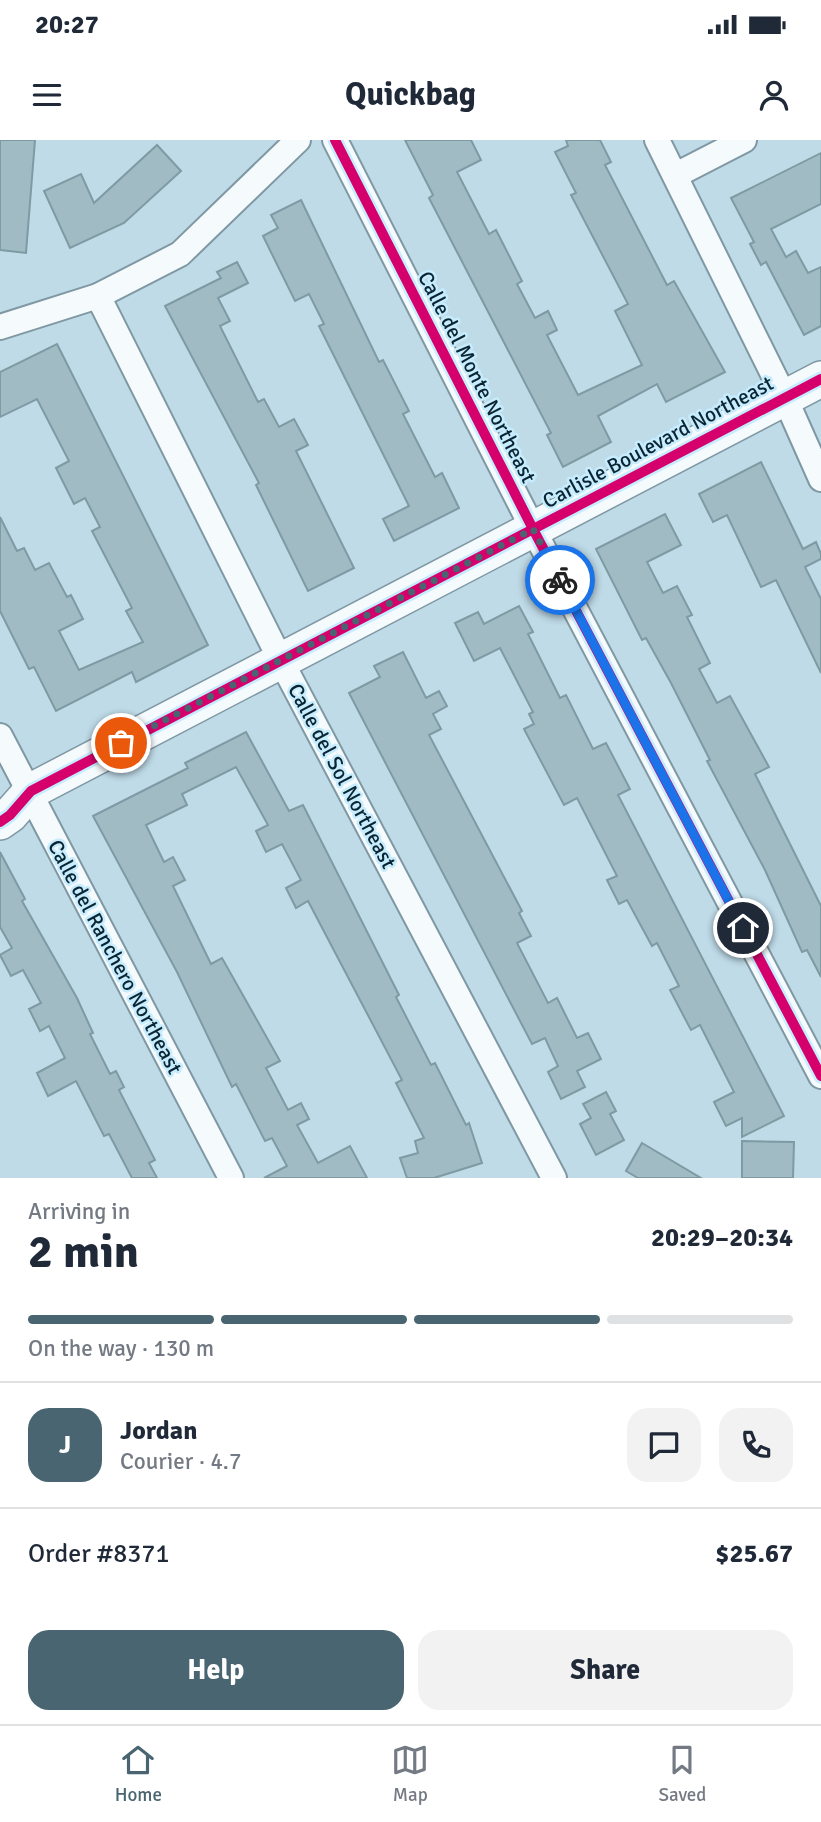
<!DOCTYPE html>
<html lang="en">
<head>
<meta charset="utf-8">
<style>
  :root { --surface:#fff; --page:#f2f2f3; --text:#1f2937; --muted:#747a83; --line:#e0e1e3; --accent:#496571 }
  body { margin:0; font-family:Signika,sans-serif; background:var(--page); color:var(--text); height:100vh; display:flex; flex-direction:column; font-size:26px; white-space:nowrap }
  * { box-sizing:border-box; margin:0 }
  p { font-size:23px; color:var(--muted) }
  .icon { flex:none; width:38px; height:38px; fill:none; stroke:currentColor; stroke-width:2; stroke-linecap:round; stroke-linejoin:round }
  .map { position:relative; height:1038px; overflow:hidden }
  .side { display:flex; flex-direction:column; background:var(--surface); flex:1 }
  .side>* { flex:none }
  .pin { position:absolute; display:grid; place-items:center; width:60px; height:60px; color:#fff; margin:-30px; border:4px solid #fff; border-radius:50%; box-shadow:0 2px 7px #0007 }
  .courier { position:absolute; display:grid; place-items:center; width:70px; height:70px; margin:-35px; border:5px solid #1a73e8; border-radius:50%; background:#fff; color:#222; box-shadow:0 2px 9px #0007 }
  .overview em { font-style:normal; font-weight:700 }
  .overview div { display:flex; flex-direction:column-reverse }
  .overview { display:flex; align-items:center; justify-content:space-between; height:119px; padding:0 28px }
  h1 { font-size:46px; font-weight:700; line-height:52px }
  .bar { display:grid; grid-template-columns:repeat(4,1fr); gap:10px 7px; align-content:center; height:84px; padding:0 28px }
  .bar i { height:9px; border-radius:5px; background:var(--line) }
  .bar .active { background:var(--accent) }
  .bar p { grid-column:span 4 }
  .line { display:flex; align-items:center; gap:18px; padding:0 28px; border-top:2px solid var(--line) }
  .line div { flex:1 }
  .round { display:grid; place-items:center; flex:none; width:74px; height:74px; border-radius:21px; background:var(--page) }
  .primary-button { display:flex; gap:14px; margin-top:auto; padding:14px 28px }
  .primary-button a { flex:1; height:80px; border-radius:21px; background:var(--accent); color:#fff; font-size:28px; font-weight:700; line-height:80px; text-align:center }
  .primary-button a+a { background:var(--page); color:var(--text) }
  .status { display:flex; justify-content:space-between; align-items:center; height:49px; padding:0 35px; background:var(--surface); direction:ltr }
  .status svg { height:19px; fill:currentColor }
  header { display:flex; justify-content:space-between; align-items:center; height:91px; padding:0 28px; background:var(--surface); font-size:32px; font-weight:700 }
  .tab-bar { display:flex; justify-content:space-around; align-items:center; height:98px; border-top:2px solid var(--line); background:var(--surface); font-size:19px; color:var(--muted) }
  .tab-bar a { display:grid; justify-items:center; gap:4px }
  .tab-bar .active { color:var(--accent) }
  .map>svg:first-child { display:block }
  .building { fill:#a0bbc3; stroke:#7e9aa2; stroke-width:2 }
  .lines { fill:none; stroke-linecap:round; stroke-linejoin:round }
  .street-casing { stroke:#7f98a3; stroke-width:28 }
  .secondary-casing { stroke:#7f98a3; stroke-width:38 }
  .street { stroke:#f5fafc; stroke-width:24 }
  .secondary { stroke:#f5fafc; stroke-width:35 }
  .cycleway-casing { stroke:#c6ecfe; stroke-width:15 }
  .cycleway { stroke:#d6006c; stroke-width:10 }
  .done { stroke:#496571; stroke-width:7; stroke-dasharray:0 12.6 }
  .route { stroke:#1a73e8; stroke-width:9 }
  .labels { text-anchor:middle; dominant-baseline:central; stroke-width:5; stroke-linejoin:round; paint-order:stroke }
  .street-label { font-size:21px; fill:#0a2531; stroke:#c6ecfe }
</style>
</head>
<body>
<div class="status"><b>20:27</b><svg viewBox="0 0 49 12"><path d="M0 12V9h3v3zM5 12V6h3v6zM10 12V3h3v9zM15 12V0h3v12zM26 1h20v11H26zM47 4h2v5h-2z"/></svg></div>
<header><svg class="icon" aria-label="menu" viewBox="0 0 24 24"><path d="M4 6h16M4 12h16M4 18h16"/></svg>Quickbag<svg class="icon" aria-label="person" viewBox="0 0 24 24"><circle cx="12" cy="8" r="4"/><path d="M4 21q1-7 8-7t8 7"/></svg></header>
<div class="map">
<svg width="821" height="1038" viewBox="0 0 821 1038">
  <rect width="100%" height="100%" fill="#bfdbe8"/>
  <g class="building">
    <path d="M0,0H35L26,113L0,110Z"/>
    <path d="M405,0H471L481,20L457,32L489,94L496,90L522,141L517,144L535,178L548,171L557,190L547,195L578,255L642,225L615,171L628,164L571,55L576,53L555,12L568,6L566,0H600L611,22L605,25L667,145L674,141L725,232L666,262L657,244L598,276L611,302L563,327L547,295L551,293L429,58L433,55Z"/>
    <path d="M157,5L181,31L124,83L70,108L44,51L81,34L94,63Z"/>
    <path d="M821,13V64L771,89L786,117L796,111L808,133L821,127V186L804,195L766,122L761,125L750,104L754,102L731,58Z"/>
    <path d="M301,60L379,222L383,220L409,271L403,274L435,337L442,333L459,368L394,401L383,379L409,366L319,186L324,184L309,154L295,161L263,96L278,88L271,75Z"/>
    <path d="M237,122L248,143L218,158L230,181L220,186L258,262L264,259L279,287L294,279L308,305L296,311L354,428L308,451L256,345L259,343L165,166L221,138L217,132Z"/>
    <path d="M57,204L208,505L136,542L132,532L56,571L34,527L29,529L0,471V377L17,411L24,408L35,430L49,423L67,457L71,455L83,479L59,491L79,530L143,502L126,471L132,468L92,391L100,387L85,358L74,364L56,328L69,321L37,259L0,277V232Z"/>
    <path d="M761,322L803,409L816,402L821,414V419L805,427L821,459V533L776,440L761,447L727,375L713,382L699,354Z"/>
    <path d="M665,374L681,405L647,422L663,453L677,446L692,475L687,477L710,523L699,529L717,563L730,556L769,627L755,634L821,766V837L807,810L802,812L765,730L707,621L710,620L671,543L646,498L642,500L596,409Z"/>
    <path d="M519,466L533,492L528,494L560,558L566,555L593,609L606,603L630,649L618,655L784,976L742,997V978L726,986L714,962L734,952L700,885L691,890L670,850L679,846L657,803L652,806L627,760L619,764L607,740L617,736L577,658L564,665L524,589L534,584L529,574L533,572L500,508L474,521L455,483L478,472L484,484Z"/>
    <path d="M403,512L426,558L439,551L447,566L433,574L441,589L429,595L522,771L519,773L531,796L517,803L548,863L557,858L577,898L588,893L601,919L577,931L585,947L561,959L548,932L558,926L545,898L532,904L349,553L380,537L374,526Z"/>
    <path d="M246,592L289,671L303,665L399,855L396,857L431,925L435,923L466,985L469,983L482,1023L434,1038H407L400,1018L418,1013L415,1001L424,998L396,943L402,940L308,761L296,768L286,748L301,740L282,704L266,712L256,691L268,685L236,627L182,654L187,665L146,685L164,722L173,717L185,740L173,746L211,824L222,818L280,921L266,928L288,970L301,963L309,979L297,985L318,1023L350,1006L367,1038H264L287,1026L272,998L265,1001L236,944L232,947L177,832L93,676L188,628L185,623Z"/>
    <path d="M0,712L25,759L22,761L77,858L93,893L90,894L110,934L116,931L124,947L119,950L155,1020L149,1023L157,1038H132L109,994L104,996L76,941L48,956L37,933L65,918L49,886L40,891L29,869L41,863L23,830L11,836L0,815L12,808L0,787Z"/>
    <path d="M606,952L616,971L610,974L624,1000L596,1015L580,984L591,978L583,964Z"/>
    <path d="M742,1001L794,1002L793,1038H742Z"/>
    <path d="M642,1003L701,1038H638L626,1031Z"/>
  </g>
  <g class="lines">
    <g class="street-casing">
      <g id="street">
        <path d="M335,0L533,389L821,936"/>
        <path d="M657,0L785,258L821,339"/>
        <path d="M676,35L744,0"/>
        <path d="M98,156L280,519L554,1038"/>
        <path d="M0,187L98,156L180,114L298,0"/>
        <path d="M0,596L231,1038"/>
      </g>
    </g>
    <g class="secondary-casing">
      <path id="secondary" d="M0,682L10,675L31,651L821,239"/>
    </g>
    <use href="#street" class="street"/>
    <use href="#secondary" class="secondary"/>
    <g class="cycleway-casing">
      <g id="cycleway">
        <path d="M335,0L533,389L821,936"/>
        <path d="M0,682L10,675L31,651L821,239"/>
      </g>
    </g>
    <use href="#cycleway" class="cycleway"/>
  </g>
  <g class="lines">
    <path class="done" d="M121,603L533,389L560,440"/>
    <path class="route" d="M560,440L743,788"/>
  </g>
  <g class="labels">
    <g class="street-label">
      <text transform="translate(477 237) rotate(63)">Calle del Monte Northeast</text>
      <text transform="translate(658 302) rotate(-28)">Carlisle Boulevard Northeast</text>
      <text transform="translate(342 636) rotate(62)">Calle del Sol Northeast</text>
      <text transform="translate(115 817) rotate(62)">Calle del Ranchero Northeast</text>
    </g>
  </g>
</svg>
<div class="pin" style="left:121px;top:603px;background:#ea580c"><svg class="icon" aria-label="bag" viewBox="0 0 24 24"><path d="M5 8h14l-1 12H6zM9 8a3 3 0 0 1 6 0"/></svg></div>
<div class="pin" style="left:743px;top:788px;background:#1f2937"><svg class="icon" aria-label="home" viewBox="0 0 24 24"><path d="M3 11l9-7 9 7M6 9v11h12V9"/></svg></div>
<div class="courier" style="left:560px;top:440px"><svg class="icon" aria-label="bike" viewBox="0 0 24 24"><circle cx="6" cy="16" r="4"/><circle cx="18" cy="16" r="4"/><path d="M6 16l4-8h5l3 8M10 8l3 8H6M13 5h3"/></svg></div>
</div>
<section class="side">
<div class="overview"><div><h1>2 min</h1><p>Arriving in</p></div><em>20:29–20:34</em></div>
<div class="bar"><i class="active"></i><i class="active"></i><i class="active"></i><i></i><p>On the way · 130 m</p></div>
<div class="line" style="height:126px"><b class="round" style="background:var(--accent);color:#fff">J</b><div><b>Jordan</b><p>Courier · 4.7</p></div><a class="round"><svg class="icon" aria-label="chat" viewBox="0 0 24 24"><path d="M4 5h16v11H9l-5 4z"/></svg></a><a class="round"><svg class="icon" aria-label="phone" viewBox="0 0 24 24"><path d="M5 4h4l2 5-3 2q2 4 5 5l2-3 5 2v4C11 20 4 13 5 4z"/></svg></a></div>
<div class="line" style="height:91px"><div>Order #8371</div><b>$25.67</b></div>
<div class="primary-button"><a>Help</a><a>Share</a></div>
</section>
<nav class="tab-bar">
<a class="active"><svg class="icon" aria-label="home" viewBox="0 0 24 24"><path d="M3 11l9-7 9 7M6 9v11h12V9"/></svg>Home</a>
<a><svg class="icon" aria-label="map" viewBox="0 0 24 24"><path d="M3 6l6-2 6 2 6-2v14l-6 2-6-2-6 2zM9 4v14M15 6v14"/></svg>Map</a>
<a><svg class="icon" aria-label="saved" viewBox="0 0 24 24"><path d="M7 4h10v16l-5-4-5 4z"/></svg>Saved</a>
</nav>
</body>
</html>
